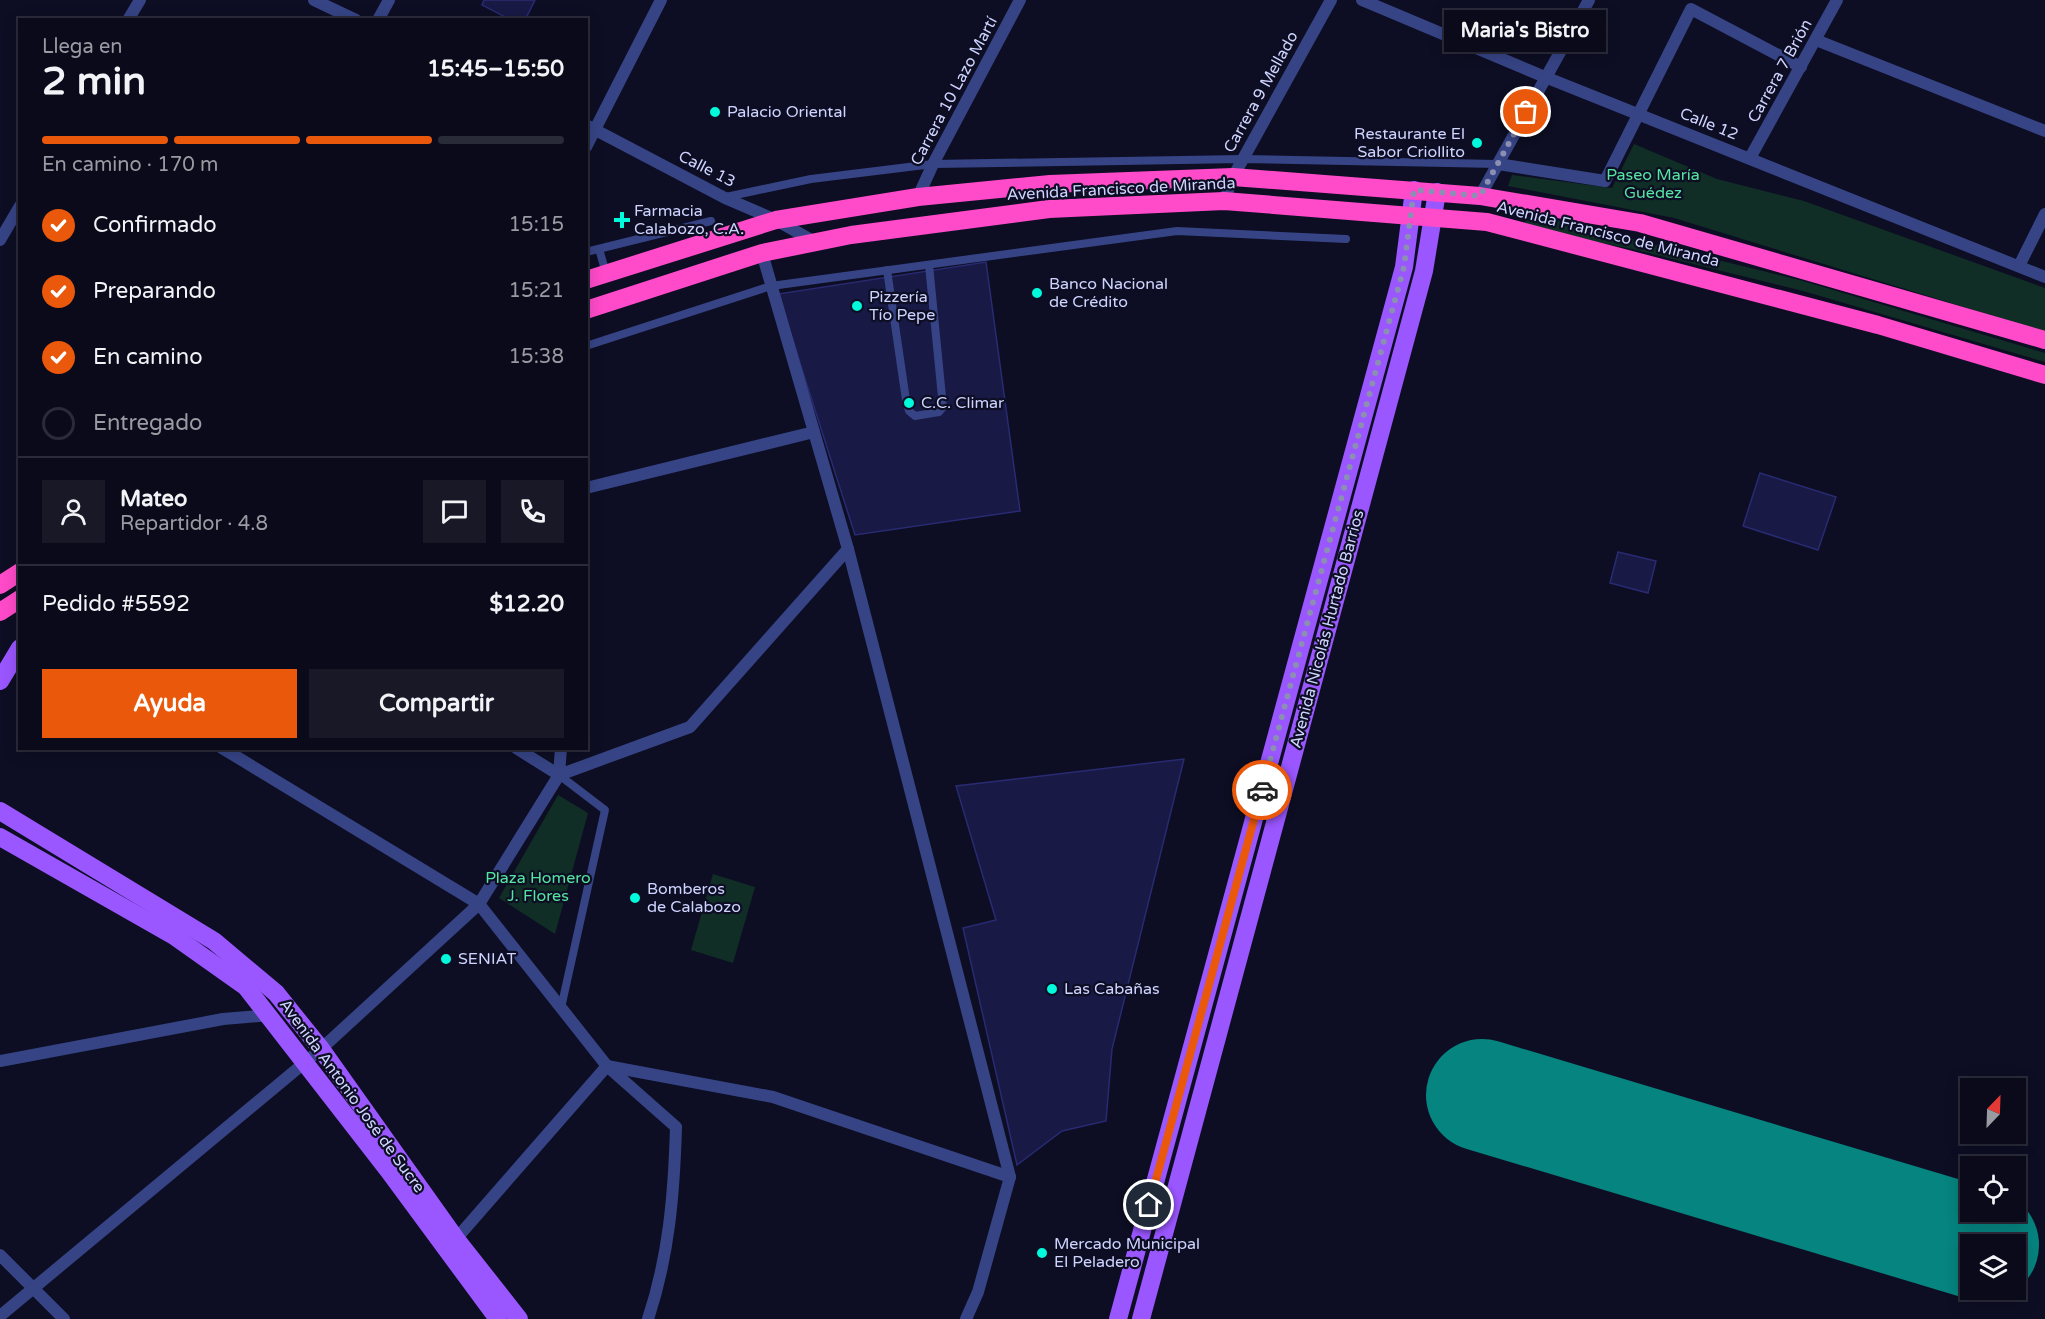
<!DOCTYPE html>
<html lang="es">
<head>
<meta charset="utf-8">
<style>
  :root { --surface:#0a0a1a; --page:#181827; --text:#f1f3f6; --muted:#999aa2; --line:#2a2b39; --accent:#ea580c }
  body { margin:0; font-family:"Varela Round",sans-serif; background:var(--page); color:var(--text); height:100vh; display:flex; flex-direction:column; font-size:22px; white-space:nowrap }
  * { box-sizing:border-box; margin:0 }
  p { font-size:20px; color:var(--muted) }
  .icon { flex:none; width:33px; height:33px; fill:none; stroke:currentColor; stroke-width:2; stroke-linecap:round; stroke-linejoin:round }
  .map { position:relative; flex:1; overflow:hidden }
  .details { position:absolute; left:18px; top:18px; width:570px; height:732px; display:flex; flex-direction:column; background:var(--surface); border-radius:0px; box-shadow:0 3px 15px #0003,0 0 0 2px var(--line) }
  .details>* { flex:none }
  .needle { width:39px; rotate:23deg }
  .buttons { position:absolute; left:1960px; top:1078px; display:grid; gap:12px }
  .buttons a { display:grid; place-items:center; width:66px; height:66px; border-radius:0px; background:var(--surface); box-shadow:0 3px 15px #0003,0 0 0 2px var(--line); font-size:30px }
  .pin { position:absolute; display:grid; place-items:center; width:51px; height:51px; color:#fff; margin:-26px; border:3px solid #fff; border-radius:50%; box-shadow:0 2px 6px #0007 }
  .courier { position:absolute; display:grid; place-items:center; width:60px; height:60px; margin:-30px; border:4px solid #ea580c; border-radius:50%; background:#fff; color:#222; box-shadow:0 2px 8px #0007 }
  .bubble { position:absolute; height:42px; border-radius:0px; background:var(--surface); box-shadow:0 3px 15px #0003,0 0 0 2px var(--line); font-size:20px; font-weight:700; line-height:42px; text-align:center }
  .head em { font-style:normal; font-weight:700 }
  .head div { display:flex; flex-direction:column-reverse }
  .head { display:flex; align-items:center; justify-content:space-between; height:102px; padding:0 24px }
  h1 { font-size:39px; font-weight:700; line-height:45px }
  .bar { display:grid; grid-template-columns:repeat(4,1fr); gap:9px 6px; align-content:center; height:72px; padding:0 24px }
  .bar i { height:8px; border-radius:4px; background:var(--line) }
  .bar .current { background:var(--accent) }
  .bar p { grid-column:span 4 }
  .line { display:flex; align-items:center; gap:15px; padding:0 24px; border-top:2px solid var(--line) }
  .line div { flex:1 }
  .round { display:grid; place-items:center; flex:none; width:63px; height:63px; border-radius:0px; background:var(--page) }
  ol { padding:0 24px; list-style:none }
  li { display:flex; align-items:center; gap:18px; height:66px }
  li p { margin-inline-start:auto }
  li .icon { padding:6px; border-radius:50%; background:var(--accent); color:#fff; stroke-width:4 }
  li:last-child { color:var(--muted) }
  li i { width:33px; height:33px; border:3px solid var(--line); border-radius:50% }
  .cta { display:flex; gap:12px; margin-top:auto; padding:12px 24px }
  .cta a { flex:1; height:69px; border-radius:0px; background:var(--accent); color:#fff; font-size:24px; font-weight:700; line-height:69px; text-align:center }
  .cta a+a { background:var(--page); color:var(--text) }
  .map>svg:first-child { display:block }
  .green { fill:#102e26 }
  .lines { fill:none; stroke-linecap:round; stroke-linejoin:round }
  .runway { stroke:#06847f; stroke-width:112 }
  .building { fill:#181945; stroke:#292b72; stroke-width:1.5 }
  .lane { stroke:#364485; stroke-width:8 }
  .street { stroke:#364485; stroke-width:12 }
  .primary { stroke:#9a56ff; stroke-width:18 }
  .highway { stroke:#ff4ac9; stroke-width:18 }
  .done { stroke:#8b8fb2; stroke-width:6; stroke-dasharray:0 10.8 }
  .route { stroke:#ea580c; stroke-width:8 }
  .poi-dot { fill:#00fadb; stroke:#0d0e23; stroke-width:2 }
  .labels { text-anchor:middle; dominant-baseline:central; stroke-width:4.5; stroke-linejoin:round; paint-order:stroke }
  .street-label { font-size:16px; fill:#cfd4ff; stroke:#0d0e23 }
  .poi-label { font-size:16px; fill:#cfd4ff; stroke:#0d0e23; text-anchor:start }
  .park-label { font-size:16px; fill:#56e4a1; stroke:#0d0e23 }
</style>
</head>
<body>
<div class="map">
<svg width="2045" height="1319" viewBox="0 0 2045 1319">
  <rect width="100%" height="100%" fill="#0d0e23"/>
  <g class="green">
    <path d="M1634,144L1717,179L1804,201L2045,288V332L1674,218L1508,186L1512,175L1612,188Z"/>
    <path d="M1539,216L1803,281L2045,353V362L1803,291L1632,249L1543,231L1524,222Z"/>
    <path d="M558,795L588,813L555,934L499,898Z"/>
    <path d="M713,874L755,887L733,963L691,950Z"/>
  </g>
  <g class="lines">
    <path class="runway" d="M1482,1095L1983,1245"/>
  </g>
  <g class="building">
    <path d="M484,0H535L525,20H511L482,5Z"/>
    <path d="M986,262L1020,511L855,535L778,294Z"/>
    <path d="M1760,473L1836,497L1818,550L1743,526Z"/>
    <path d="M1618,552L1656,561L1648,593L1610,583Z"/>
    <path d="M1184,759L1112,1049L1106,1121L1062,1131L1017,1165L963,928L996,920L956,786Z"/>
  </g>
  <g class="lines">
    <g class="lane">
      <path d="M726,197L811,179L933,164L1242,159L1498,164"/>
      <path d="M599,249L606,273"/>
      <path d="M586,252L711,221"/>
      <path d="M887,270L906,400L909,411L915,416L939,412L943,407L929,265"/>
      <path d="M586,346L771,286L1177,231L1346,239"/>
      <path d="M559,775L605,810L561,1008"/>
    </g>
    <g class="street">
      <path d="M314,0L356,20"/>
      <path d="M1362,0L1545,77L2045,277"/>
      <path d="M128,20L140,0"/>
      <path d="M378,20L389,0"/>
      <path d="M1816,40L2045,131"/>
      <path d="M586,125L725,198L776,220L813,241"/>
      <path d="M586,147L661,0"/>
      <path d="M1750,158L1837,0"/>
      <path d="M1498,164L1605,181L1691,9L1801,67"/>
      <path d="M1480,196L1589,0"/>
      <path d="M918,197L933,164L1020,0"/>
      <path d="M1224,201L1233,177L1331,0"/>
      <path d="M0,240L20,206"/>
      <path d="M2019,266L2045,214"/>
      <path d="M586,488L814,432"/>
      <path d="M848,549L1010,1177L978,1292L966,1319"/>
      <path d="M222,748L479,904L607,1066L676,1127C674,1194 669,1256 648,1319"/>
      <path d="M561,748L559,775L690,727L848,549L762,253"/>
      <path d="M0,1061L223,1019L270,1015"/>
      <path d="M456,1239L607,1066L773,1097L1010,1177"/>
      <path d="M0,1255L64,1319"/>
      <path d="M0,1316L321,1049L479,904L559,775L516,748"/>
    </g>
    <g class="primary">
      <path d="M0,681L20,648"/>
      <path d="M0,811L214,941L276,993L321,1049L456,1239L519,1319"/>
      <path d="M0,837L174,936L246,987L388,1170L498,1319"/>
      <path d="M1118,1319L1404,267L1414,190"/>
      <path d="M1141,1319L1424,271L1437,192"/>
    </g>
    <g class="highway">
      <path d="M586,280L776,220L918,197L1050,184L1233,177L1480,196L1640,223L2045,340"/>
      <path d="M586,310L762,253L851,235L1049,209L1224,201L1487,222L1878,325L2045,375"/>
      <path d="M0,585L20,572"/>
      <path d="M0,612L20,599"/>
    </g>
  </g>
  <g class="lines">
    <path class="done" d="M1262,790L1404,267L1414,190L1480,196L1526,112"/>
    <path class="route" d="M1149,1205L1262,790"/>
  </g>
  <g class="poi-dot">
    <circle cx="715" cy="112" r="6"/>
    <circle cx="1477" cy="143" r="6"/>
    <path d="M619 211h6v6h6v6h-6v6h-6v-6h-6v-6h6z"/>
    <circle cx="1037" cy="293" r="6"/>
    <circle cx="857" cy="306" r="6"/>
    <circle cx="909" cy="403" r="6"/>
    <circle cx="635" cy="898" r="6"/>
    <circle cx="446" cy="959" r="6"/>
    <circle cx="1052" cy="989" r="6"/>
    <circle cx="1042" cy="1253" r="6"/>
  </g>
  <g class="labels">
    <g class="street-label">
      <text transform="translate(1780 71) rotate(-61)">Carrera 7 Brión</text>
      <text transform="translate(954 91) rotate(-62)">Carrera 10 Lazo Martí</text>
      <text transform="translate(1261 92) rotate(-61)">Carrera 9 Mellado</text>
      <text transform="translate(1709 124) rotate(22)">Calle 12</text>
      <text transform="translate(707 169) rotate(27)">Calle 13</text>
      <text transform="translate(1121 189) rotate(-3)">Avenida Francisco de Miranda</text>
      <text transform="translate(1608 234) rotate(14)">Avenida Francisco de Miranda</text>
      <text transform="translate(1327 629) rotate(-75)">Avenida Nicolás Hurtado Barrios</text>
      <text transform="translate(352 1096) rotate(54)">Avenida Antonio José de Sucre</text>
    </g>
    <g class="poi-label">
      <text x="727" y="112">Palacio Oriental</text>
      <text x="1465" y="134" text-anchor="end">Restaurante El<tspan x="1465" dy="18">Sabor Criollito</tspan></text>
      <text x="634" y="211">Farmacia<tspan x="634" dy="18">Calabozo, C.A.</tspan></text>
      <text x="1049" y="284">Banco Nacional<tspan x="1049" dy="18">de Crédito</tspan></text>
      <text x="869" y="297">Pizzería<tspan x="869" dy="18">Tío Pepe</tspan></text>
      <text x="921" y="403">C.C. Climar</text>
      <text x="647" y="889">Bomberos<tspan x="647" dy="18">de Calabozo</tspan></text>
      <text x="458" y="959">SENIAT</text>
      <text x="1064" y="989">Las Cabañas</text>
      <text x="1054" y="1244">Mercado Municipal<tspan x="1054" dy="18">El Peladero</tspan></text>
    </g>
    <g class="park-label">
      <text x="1653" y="175">Paseo María<tspan x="1653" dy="18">Guédez</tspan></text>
      <text x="538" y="878">Plaza Homero<tspan x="538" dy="18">J. Flores</tspan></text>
    </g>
  </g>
</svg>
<div class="buttons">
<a><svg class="needle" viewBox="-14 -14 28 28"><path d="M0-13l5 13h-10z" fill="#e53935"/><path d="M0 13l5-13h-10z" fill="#999aa2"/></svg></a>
<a><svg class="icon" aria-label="locate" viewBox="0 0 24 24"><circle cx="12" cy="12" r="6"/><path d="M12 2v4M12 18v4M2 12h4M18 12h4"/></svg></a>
<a><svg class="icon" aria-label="layers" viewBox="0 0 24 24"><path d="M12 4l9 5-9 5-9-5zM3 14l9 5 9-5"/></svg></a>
</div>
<div class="pin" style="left:1526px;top:112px;background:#ea580c"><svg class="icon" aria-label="bag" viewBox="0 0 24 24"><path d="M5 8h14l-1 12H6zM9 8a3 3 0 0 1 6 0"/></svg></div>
<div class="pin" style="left:1149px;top:1205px;background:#1f2937"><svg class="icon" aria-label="home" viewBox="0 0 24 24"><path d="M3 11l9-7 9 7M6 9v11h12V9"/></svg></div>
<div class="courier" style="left:1262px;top:790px"><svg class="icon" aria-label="car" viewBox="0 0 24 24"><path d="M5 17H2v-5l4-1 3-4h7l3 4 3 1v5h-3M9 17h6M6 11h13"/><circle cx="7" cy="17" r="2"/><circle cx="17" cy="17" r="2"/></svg></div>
<div class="bubble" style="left:1444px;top:10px;width:162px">Maria's Bistro</div>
<section class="details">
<div class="head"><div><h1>2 min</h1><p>Llega en</p></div><em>15:45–15:50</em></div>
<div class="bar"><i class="current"></i><i class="current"></i><i class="current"></i><i></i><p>En camino · 170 m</p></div>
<ol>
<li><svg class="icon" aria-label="check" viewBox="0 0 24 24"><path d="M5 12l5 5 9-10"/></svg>Confirmado<p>15:15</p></li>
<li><svg class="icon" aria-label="check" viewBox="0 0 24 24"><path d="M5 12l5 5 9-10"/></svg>Preparando<p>15:21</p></li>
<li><svg class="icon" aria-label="check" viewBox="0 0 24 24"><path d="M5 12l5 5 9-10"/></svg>En camino<p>15:38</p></li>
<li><i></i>Entregado</li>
</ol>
<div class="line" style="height:108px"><a class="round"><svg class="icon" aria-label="person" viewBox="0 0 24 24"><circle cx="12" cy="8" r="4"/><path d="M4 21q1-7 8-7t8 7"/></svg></a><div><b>Mateo</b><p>Repartidor · 4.8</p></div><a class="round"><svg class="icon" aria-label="chat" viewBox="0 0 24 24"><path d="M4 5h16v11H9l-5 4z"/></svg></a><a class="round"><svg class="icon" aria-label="phone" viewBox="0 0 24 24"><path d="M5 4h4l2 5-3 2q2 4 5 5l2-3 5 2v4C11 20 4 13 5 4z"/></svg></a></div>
<div class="line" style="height:78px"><div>Pedido #5592</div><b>$12.20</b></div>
<div class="cta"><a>Ayuda</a><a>Compartir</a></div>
</section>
</div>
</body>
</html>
